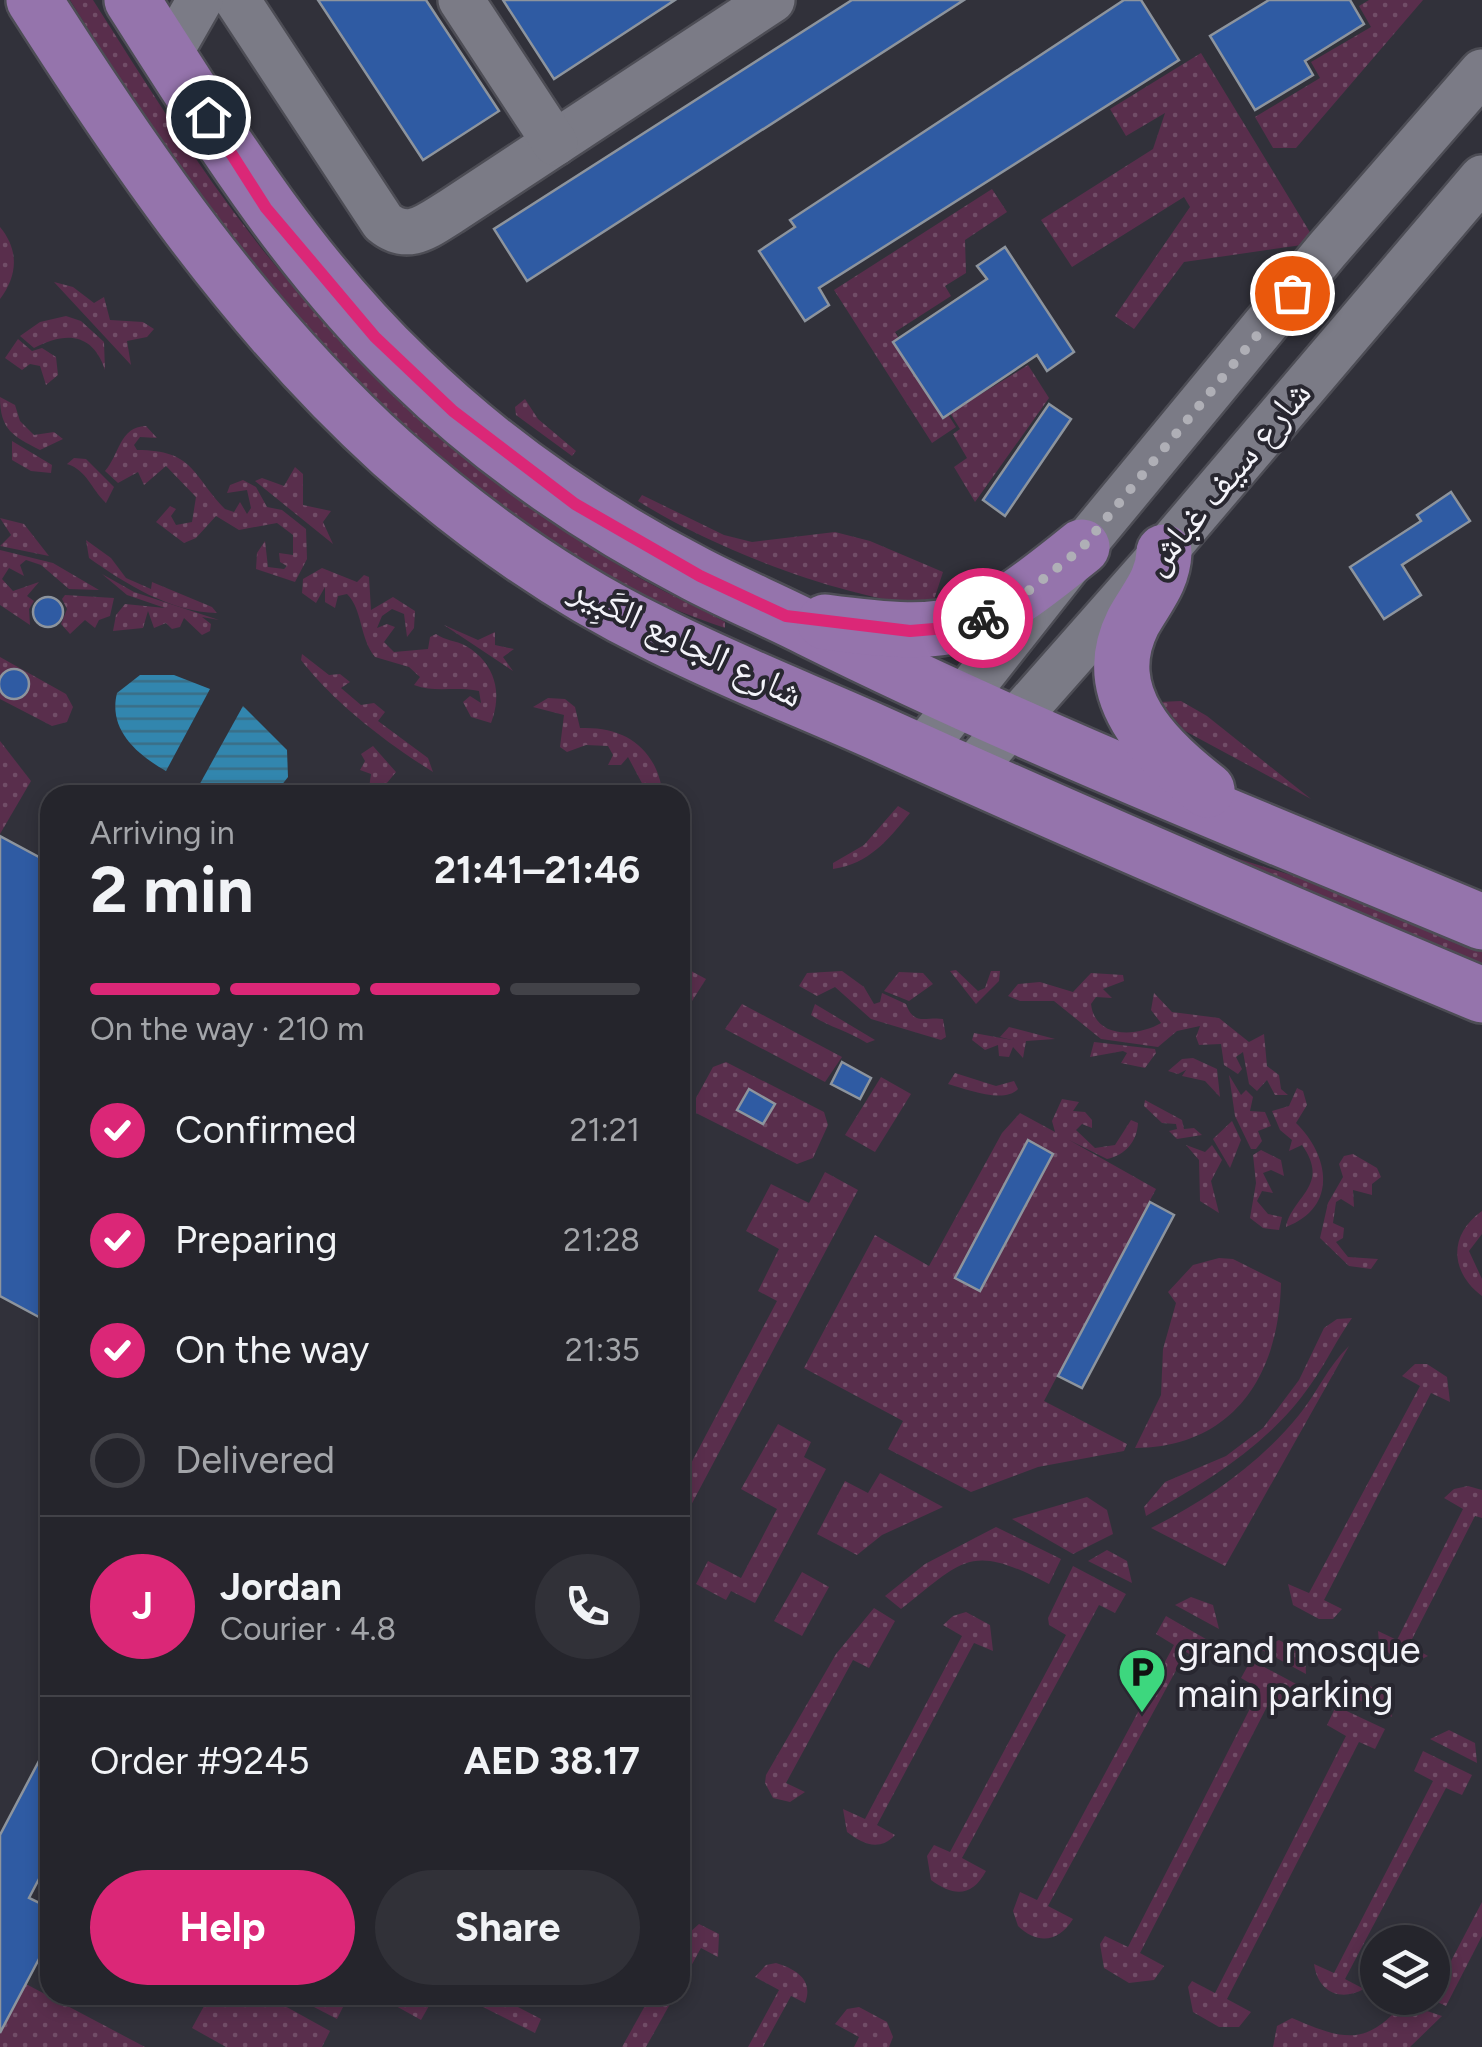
<!DOCTYPE html>
<html lang="en">
<head>
<meta charset="utf-8">
<style>
  :root { --surface:#25252c; --page:#313138; --text:#f1f3f6; --muted:#a3a5a9; --line:#424248; --accent:#db2777 }
  body { margin:0; font-family:Figtree,"Noto Naskh Arabic",sans-serif; background:var(--page); color:var(--text); height:100vh; display:flex; flex-direction:column; font-size:38px; white-space:nowrap }
  * { box-sizing:border-box; margin:0 }
  p { font-size:32px; color:var(--muted) }
  .icon { flex:none; width:55px; height:55px; fill:none; stroke:currentColor; stroke-width:2; stroke-linecap:round; stroke-linejoin:round }
  .map { position:relative; flex:1; overflow:hidden }
  .details { position:absolute; left:40px; top:785px; width:650px; height:1220px; display:flex; flex-direction:column; background:var(--surface); border-radius:30px; box-shadow:0 5px 15px #0003,0 0 0 2px var(--line) }
  .details>* { flex:none }
  .controls { position:absolute; left:1360px; top:1925px; display:grid; gap:20px }
  .controls a { display:grid; place-items:center; width:90px; height:90px; border-radius:50%; background:var(--surface); box-shadow:0 5px 15px #0003,0 0 0 2px var(--line); font-size:50px }
  .pin { position:absolute; display:grid; place-items:center; width:85px; height:85px; color:#fff; margin:-42px; border:5px solid #fff; border-radius:50%; box-shadow:0 2px 10px #0007 }
  .courier { position:absolute; display:grid; place-items:center; width:100px; height:100px; margin:-50px; border:8px solid #db2777; border-radius:50%; background:#fff; color:#222; box-shadow:0 2px 12px #0007 }
  .summary em { font-style:normal; font-weight:700 }
  .summary div { display:flex; flex-direction:column-reverse }
  .summary { display:flex; align-items:center; justify-content:space-between; height:170px; padding:0 50px }
  h1 { font-size:65px; font-weight:700; line-height:75px }
  .bar { display:grid; grid-template-columns:repeat(4,1fr); gap:15px 10px; align-content:center; height:120px; padding:0 50px }
  .bar i { height:12px; border-radius:8px; background:var(--line) }
  .bar .selected { background:var(--accent) }
  .bar p { grid-column:span 4 }
  .line { display:flex; align-items:center; gap:25px; padding:0 50px; border-top:2px solid var(--line) }
  .line div { flex:1 }
  .round { display:grid; place-items:center; flex:none; width:105px; height:105px; border-radius:52px; background:var(--page) }
  ol { padding:0 50px; list-style:none }
  li { display:flex; align-items:center; gap:30px; height:110px }
  li p { margin-inline-start:auto }
  li .icon { padding:10px; border-radius:50%; background:var(--accent); color:#fff; stroke-width:4 }
  li:last-child { color:var(--muted) }
  li i { width:55px; height:55px; border:5px solid var(--line); border-radius:50% }
  .button { display:flex; gap:20px; margin-top:auto; padding:20px 50px }
  .button a { flex:1; height:115px; border-radius:60px; background:var(--accent); color:#fff; font-size:40px; font-weight:700; line-height:115px; text-align:center }
  .button a+a { background:var(--page); color:var(--text) }
  .map>svg:first-child { display:block }
  .grass { fill:url(#grass-dots); fill-rule:evenodd }
  .water { fill:url(#water-rules) }
  .building { fill:#2f5ba3; stroke:#8d949d; stroke-width:2.5 }
  .lines { fill:none; stroke-linecap:round; stroke-linejoin:round }
  .minor-casing { stroke:#4d4d55; stroke-width:50 }
  .major-casing { stroke:#4d4d55; stroke-width:60 }
  .minor { stroke:#7b7b86; stroke-width:45 }
  .major { stroke:#9574ac; stroke-width:55 }
  .done { stroke:#afafb6; stroke-width:10; stroke-dasharray:0 18 }
  .route { stroke:#db2777; stroke-width:12 }
  .labels { text-anchor:middle; dominant-baseline:central; stroke-width:8; stroke-linejoin:round; paint-order:stroke }
  .street-label { font-size:38px; fill:#f3f3f9; stroke:#282730 }
  .poi-label { font-size:38px; fill:#f3f3f9; stroke:#282730; text-anchor:start }
</style>
</head>
<body>
<div class="map">
<svg width="1482" height="2047" viewBox="0 0 1482 2047">
  <defs>
    <pattern id="grass-dots" width="8" height="8" patternUnits="userSpaceOnUse" patternTransform="scale(2.5)"><rect width="8" height="8" fill="#592e4c"/><path d="M2 2h.1M6 6h.1" fill="none" stroke="#714d67" stroke-width="1.8" stroke-linecap="round"/></pattern>
    <pattern id="water-rules" width="6" height="5" patternUnits="userSpaceOnUse" patternTransform="scale(2.5)"><rect width="6" height="5" fill="#3286ae"/><path d="M0 2.5h6" fill="none" stroke="#3b6e86"/></pattern>
  </defs>
  <rect width="100%" height="100%" fill="#31313a"/>
  <g class="grass">
    <path d="M70,0H93C156,99 219,202 297,291C390,397 512,499 631,573C661,591 694,605 725,622V628C507,556 325,376 193,192C149,130 110,64 70,0Z"/>
    <path d="M1369,0H1423L1296,148H1273L1255,117L1320,78L1311,62L1371,27L1359,6Z"/>
    <path d="M1201,53L1311,234L1302,245L1184,262L1134,329L1115,316L1190,207L1184,197L1072,267L1041,220L1153,149L1165,113L1126,136L1110,109Z"/>
    <path d="M992,189L1007,212L965,240L966,273L945,286L951,296L895,332L956,427L932,443L834,290Z"/>
    <path d="M0,227C19,250 18,275 0,299Z"/>
    <path d="M54,282L73,287L94,303L104,297L110,320L143,322L154,329L147,337L127,341L131,365Z"/>
    <path d="M66,316L81,321L104,342L105,370C93,333 66,331 34,348L20,336L40,322Z"/>
    <path d="M18,339L32,351L42,348L56,357L58,375L46,385L40,366L30,364L22,370L5,358Z"/>
    <path d="M1028,365L1049,398L975,502L954,467L967,458L953,434L960,429L950,413Z"/>
    <path d="M0,397L15,405L20,421L34,435L54,432L63,439L40,450C13,436 0,430 0,397Z"/>
    <path d="M525,399L538,419L576,451L572,456L516,415L515,407Z"/>
    <path d="M146,426L157,438L140,437L134,445L137,450C194,450 192,475 225,509L234,512L240,502L247,514L251,508L247,490L227,493L230,485L243,480L256,487L267,507L282,510L306,529L307,559L295,582L256,569L257,553L265,541L268,567L284,569L287,566L280,562L279,553L293,555V535L277,523L239,530L216,516L196,538L184,543L156,522L170,506L176,509L171,516L176,525L192,522L196,497L166,466L144,485L138,472L118,483L105,471C120,454 119,427 146,426Z"/>
    <path d="M12,441L52,465L51,473L31,471L12,460Z"/>
    <path d="M74,458L86,459L114,487L106,503C91,489 87,470 67,464Z"/>
    <path d="M295,467L303,474V505L331,511L323,522L333,544L255,481L262,478L284,486Z"/>
    <path d="M642,495L724,535L752,542L835,532L870,541L943,572L932,606C843,599 714,549 638,501Z"/>
    <path d="M0,518L24,524L49,556L0,546L11,535Z"/>
    <path d="M86,540L111,558L126,578L151,589L152,582L212,607L217,613C170,612 126,584 89,558Z"/>
    <path d="M0,550L53,563L99,590L69,589L41,565L26,560L20,565L24,576L9,568L2,579L13,591L39,582L27,596L34,601L29,609L30,625L0,605Z"/>
    <path d="M322,568L357,582L364,575L369,577L371,610L393,597L415,611L414,628L407,637L404,614L392,609L382,616L377,628L387,624L395,627L384,642L394,652L428,649L430,637L436,634C446,641 455,640 466,646C495,663 503,693 491,723L471,717L463,702L470,696L481,703L479,691C455,686 435,693 414,685L420,677L409,667L375,657C359,637 363,610 347,594L338,596L335,608L325,602V587L316,603L302,593L303,579Z"/>
    <path d="M102,574L134,592L219,620L202,617L211,624L210,631L202,635L184,618L180,627L172,629L166,623L154,628L148,611L143,628L113,631L116,615L125,604L165,608L127,595Z"/>
    <path d="M65,595L114,598L110,616L99,620L95,628L85,620L70,634L61,624L67,609L62,599Z"/>
    <path d="M444,625L478,640L495,632V645L514,649L503,657L513,671Z"/>
    <path d="M302,654L329,675L340,674L350,682L341,688L361,705L374,703L385,712L378,721L428,758L433,772C388,744 334,703 301,660Z"/>
    <path d="M0,657L66,694L73,707L67,722L52,726L0,699V692L8,699L22,697L29,685L18,669L0,676Z"/>
    <path d="M548,698L565,699L575,707L580,728C626,726 657,749 663,795H639L644,787L628,757L621,765H608L613,755L608,746L586,745L567,752L560,747L564,715L533,707Z"/>
    <path d="M1181,701L1207,716L1311,799L1185,731L1159,702Z"/>
    <path d="M0,741L31,781L0,834Z"/>
    <path d="M373,746L396,772L377,795H368L371,774L360,770L365,761L361,754Z"/>
    <path d="M898,806L910,813C888,840 869,864 833,869V863L864,845Z"/>
    <path d="M1210,850L1355,895L1482,948V970Z"/>
    <path d="M680,965L706,979L680,1020Z"/>
    <path d="M956,970L978,991L985,988L991,971H1000L999,981L976,1004L950,971Z"/>
    <path d="M842,971L864,987L874,1004L880,1002L882,993L906,1004C914,1027 927,1016 943,1019L946,1037L941,1040L871,1019L835,987L817,996L799,986L807,973Z"/>
    <path d="M899,972L923,973L933,984L909,1001L884,991Z"/>
    <path d="M1091,973L1123,975L1124,981L1103,989L1112,998L1096,997L1091,1004C1095,1039 1137,1037 1161,1023L1151,1010L1154,993L1172,1012L1219,1018L1249,1042L1264,1034L1267,1066L1279,1075L1281,1089L1288,1095H1275L1267,1080L1257,1091L1249,1084L1243,1052L1236,1057L1242,1069L1238,1074L1224,1065L1221,1044L1199,1045L1196,1037L1200,1026L1177,1031L1158,1047L1101,1039L1054,1001H1020L1008,996L1018,984L1040,982L1073,992Z"/>
    <path d="M742,1004L842,1057L825,1082L725,1029Z"/>
    <path d="M815,1004L875,1040L867,1043C848,1031 829,1027 811,1015Z"/>
    <path d="M1009,1027L1055,1039L1026,1041L1023,1058L1013,1047L1009,1057L999,1056L998,1045L985,1050L972,1040L974,1033L1012,1040L1000,1037Z"/>
    <path d="M1094,1042L1155,1049L1156,1053L1145,1068L1121,1063L1127,1053L1123,1051L1090,1057Z"/>
    <path d="M1193,1058L1217,1069L1220,1097L1205,1081L1182,1076L1186,1070L1178,1074L1168,1071L1182,1059Z"/>
    <path d="M726,1062L824,1112L828,1125L813,1158L797,1164L696,1113V1098L713,1067ZM750,1089L774,1104L763,1124L738,1110Z"/>
    <path d="M955,1073L996,1086L1014,1081L1018,1089C1004,1104 966,1089 948,1084Z"/>
    <path d="M1229,1075L1241,1095L1246,1090L1253,1097L1250,1111L1265,1112L1271,1126L1258,1131L1262,1141L1256,1149H1251L1235,1116Z"/>
    <path d="M881,1077L911,1094L875,1152L845,1135Z"/>
    <path d="M1297,1088L1303,1091L1307,1105L1296,1123C1329,1155 1339,1207 1286,1227C1292,1196 1331,1186 1302,1145L1289,1151L1292,1140L1280,1130L1272,1111L1289,1106Z"/>
    <path d="M1062,1099L1079,1102L1073,1111L1085,1112L1092,1120V1128L1082,1124L1076,1130L1095,1148L1115,1145L1131,1120L1138,1123C1137,1141 1126,1155 1107,1159L1069,1140L1156,1189L1044,1401L1127,1444L1124,1451L1038,1467L971,1492L888,1449L903,1421L804,1368L875,1235L929,1266L1002,1133L1020,1113L1055,1132L1052,1121Z"/>
    <path d="M1145,1100L1182,1120L1184,1129L1194,1128L1202,1135L1177,1139L1169,1131L1177,1129L1176,1124L1162,1123L1144,1106Z"/>
    <path d="M1232,1121L1241,1140L1230,1168L1213,1139Z"/>
    <path d="M1186,1145L1205,1152L1212,1145L1222,1160L1211,1181L1219,1213L1200,1201L1199,1160Z"/>
    <path d="M1261,1150L1281,1160L1284,1176L1271,1170L1263,1173L1273,1193L1262,1191L1257,1201L1268,1214L1282,1217L1279,1230L1263,1228L1250,1218L1256,1183L1253,1155Z"/>
    <path d="M1353,1154L1377,1168L1381,1177L1372,1184V1195L1353,1190L1354,1207L1341,1199L1336,1202L1333,1223L1344,1228L1343,1238L1336,1242L1348,1257L1378,1259L1371,1269L1349,1266L1320,1238L1328,1203L1343,1177L1339,1164L1344,1156Z"/>
    <path d="M825,1172L858,1190L680,1526V1484L777,1301L758,1291L779,1249L746,1231L771,1184L809,1203Z"/>
    <path d="M1482,1211V1234L1469,1251L1482,1279V1296C1450,1272 1448,1235 1482,1211Z"/>
    <path d="M1219,1258L1233,1259L1281,1283C1279,1376 1233,1447 1135,1448L1161,1395L1163,1349L1176,1303L1168,1292L1193,1265Z"/>
    <path d="M1352,1318C1337,1339 1326,1363 1311,1384C1269,1445 1209,1480 1146,1516L1144,1507L1165,1482L1226,1456L1263,1428L1299,1380L1324,1328L1337,1319Z"/>
    <path d="M1349,1346L1225,1566L1151,1528C1207,1500 1259,1464 1299,1415C1317,1393 1328,1366 1349,1346Z"/>
    <path d="M1415,1364H1427L1447,1377L1450,1402L1431,1393L1324,1600L1342,1609L1333,1619H1319L1293,1605L1288,1584L1309,1593L1420,1386L1402,1376Z"/>
    <path d="M778,1424L811,1442L804,1457L826,1469L755,1603L731,1591L726,1600L696,1584L708,1561L741,1578L777,1509L741,1489Z"/>
    <path d="M880,1473L943,1507L882,1535L857,1555L817,1534L845,1481L868,1493Z"/>
    <path d="M1468,1486L1482,1490V1518L1475,1516L1409,1645L1428,1656L1414,1663L1395,1660L1379,1642L1378,1631L1397,1640L1463,1509L1444,1498L1454,1489Z"/>
    <path d="M1087,1497L1107,1510L1113,1534L1073,1554L1012,1519Z"/>
    <path d="M996,1527L1061,1559L1049,1584C971,1543 965,1558 901,1609L885,1596L925,1564Z"/>
    <path d="M1107,1550L1127,1561L1132,1583L1088,1561Z"/>
    <path d="M1073,1566L1126,1594L1115,1613L1099,1605L962,1858L986,1871C972,1897 954,1897 931,1880L927,1856L934,1845L950,1852L1066,1635L1049,1625L1048,1618Z"/>
    <path d="M802,1572L829,1587L802,1636L774,1621Z"/>
    <path d="M1191,1597L1213,1605L1219,1629L1175,1605Z"/>
    <path d="M874,1608L895,1621L869,1668L853,1660L786,1783L805,1792L790,1802L773,1798L765,1783L766,1775L836,1654Z"/>
    <path d="M966,1612L990,1625L993,1651L974,1643L877,1825L895,1835C879,1852 863,1844 847,1832L843,1809L865,1819L962,1636L943,1625L953,1616Z"/>
    <path d="M1166,1616L1211,1642L1201,1661L1186,1652L1048,1906L1073,1919C1059,1942 1038,1945 1018,1926L1013,1911L1020,1892L1037,1900L1174,1645L1156,1634Z"/>
    <path d="M1279,1640L1305,1654L1306,1674L1260,1649Z"/>
    <path d="M1251,1660L1298,1685L1288,1704L1272,1697L1140,1953L1164,1966L1154,1980L1129,1983L1104,1968L1100,1944L1105,1936L1128,1947L1260,1689L1241,1678Z"/>
    <path d="M1364,1683L1390,1697L1392,1717L1345,1693Z"/>
    <path d="M1336,1706L1385,1729L1375,1749L1359,1742L1227,1999L1251,2012L1239,2027H1219L1193,2012L1188,1987L1192,1981L1215,1993L1346,1736L1327,1725Z"/>
    <path d="M1449,1730L1475,1743L1477,1763L1430,1739Z"/>
    <path d="M1423,1751L1472,1775L1462,1795L1446,1788L1345,1979L1364,1989C1340,2002 1318,1992 1314,1964L1334,1973L1433,1781L1414,1771Z"/>
    <path d="M1482,1902V1936L1446,2006L1431,1999Z"/>
    <path d="M699,1924L719,1934L718,1957L701,1948L680,1986V1941Z"/>
    <path d="M776,1963C796,1969 814,1980 805,2003L791,1996L763,2047H748L779,1990L755,1977L766,1965Z"/>
    <path d="M26,1984L145,2047H0V2005Z"/>
    <path d="M210,1995H265L330,2031L322,2047H226L192,2028Z"/>
    <path d="M291,1995H349L337,2019Z"/>
    <path d="M391,1995H435L421,2020L387,2001Z"/>
    <path d="M482,1995H522L516,2006L541,2019L535,2033L477,2004Z"/>
    <path d="M651,1995H675L646,2047H622Z"/>
    <path d="M1403,2003L1442,2016L1410,2047H1273L1277,2026L1292,2018C1343,2040 1366,2047 1403,2003Z"/>
    <path d="M859,2007L887,2022L893,2037L889,2047H854L859,2037L835,2024L847,2009Z"/>
  </g>
  <g class="water">
    <path d="M140,675H174L210,689L166,771C136,754 108,729 117,693Z"/>
    <path d="M243,706L287,750L288,777L274,795H214L197,789Z"/>
  </g>
  <g class="building">
    <path d="M318,0H426L499,111L423,160Z"/>
    <path d="M503,0H675L554,79Z"/>
    <path d="M852,0H964L527,281L494,229Z"/>
    <path d="M1124,0H1141L1179,60L819,288L829,305L805,321L759,251L795,227L790,220Z"/>
    <path d="M1269,0H1350L1364,24L1305,61L1313,75L1255,110L1210,36Z"/>
    <path d="M1005,247L1074,352L1047,371L1037,355L943,418L893,342L987,279L977,266Z"/>
    <path d="M1049,404L1071,419L1005,516L983,500Z"/>
    <path d="M1451,492L1470,521L1402,565L1421,595L1384,619L1350,567L1421,521L1417,515Z"/>
    <circle cx="48" cy="612" r="15"/>
    <circle cx="14" cy="684" r="15"/>
    <path d="M0,836L50,863V1323L0,1296Z"/>
    <path d="M842,1062L871,1078L860,1099L831,1084Z"/>
    <path d="M749,1089L775,1104L763,1124L737,1110Z"/>
    <path d="M1028,1140L1053,1154L980,1291L955,1278Z"/>
    <path d="M1150,1202L1174,1215L1082,1388L1058,1376Z"/>
    <path d="M50,1740V1858L29,1898L50,1908V1938L0,2033V1835Z"/>
  </g>
  <g class="lines">
    <g class="minor-casing">
      <g id="minor">
        <path d="M237,0L383,222C408,243 427,226 450,212L772,0"/>
        <path d="M461,0L555,143"/>
        <path d="M168,56L200,0"/>
        <path d="M920,753L1091,536L1327,250L1482,72"/>
        <path d="M968,774L1164,552L1482,178"/>
      </g>
    </g>
    <g class="major-casing">
      <g id="major">
        <path d="M34,0C138,163 248,323 392,453C470,522 559,586 653,632C725,669 802,699 876,732C1077,823 1279,910 1482,995"/>
        <path d="M132,0C216,131 296,262 409,370C493,452 592,520 696,574C734,594 773,610 810,629C1029,738 1257,828 1482,922"/>
        <path d="M1164,552C1163,581 1146,598 1133,622C1097,694 1155,750 1207,790"/>
        <path d="M825,622C959,640 978,631 1082,547"/>
      </g>
    </g>
    <use href="#minor" class="minor"/>
    <use href="#major" class="major"/>
  </g>
  <g class="lines">
    <path class="done" d="M983,618L1022,596L1082,548L1292,293"/>
    <path class="route" d="M208,117L266,208L375,337L453,411L575,504L700,576L786,616L910,631L958,627L983,618"/>
  </g>
  <defs>
    <g id="parking-pin" transform="scale(2.5)"><path d="M0 17L-7.5 6A9.5 9.5 0 1 1 7.5 6Z" fill="#3dd77e" stroke="#282730"/><path d="M-3.5-5.5H1a3.5 3.5 0 0 1 0 7H-1V5.5H-3.5ZM-1-3.4V-.6H.8a1.4 1.4 0 0 0 0-2.8Z" fill="#111"/></g>
  </defs>
  <g fill-rule="evenodd">
    <use href="#parking-pin" x="1142" y="1672"/>
  </g>
  <g class="labels">
    <g class="street-label">
      <text transform="translate(1226 477) rotate(-50)">شارع سيف غباش</text>
      <text transform="translate(687 641) rotate(26)">شارع الجامِع الكَبِير</text>
    </g>
    <g class="poi-label">
      <text x="1177" y="1650">grand mosque<tspan x="1177" dy="44">main parking</tspan></text>
    </g>
  </g>
</svg>
<div class="controls">
<a><svg class="icon" aria-label="layers" viewBox="0 0 24 24"><path d="M12 4l9 5-9 5-9-5zM3 14l9 5 9-5"/></svg></a>
</div>
<div class="pin" style="left:1292px;top:293px;background:#ea580c"><svg class="icon" aria-label="bag" viewBox="0 0 24 24"><path d="M5 8h14l-1 12H6zM9 8a3 3 0 0 1 6 0"/></svg></div>
<div class="pin" style="left:208px;top:117px;background:#1f2937"><svg class="icon" aria-label="home" viewBox="0 0 24 24"><path d="M3 11l9-7 9 7M6 9v11h12V9"/></svg></div>
<div class="courier" style="left:983px;top:618px"><svg class="icon" aria-label="bike" viewBox="0 0 24 24"><circle cx="6" cy="16" r="4"/><circle cx="18" cy="16" r="4"/><path d="M6 16l4-8h5l3 8M10 8l3 8H6M13 5h3"/></svg></div>
<section class="details">
<div class="summary"><div><h1>2 min</h1><p>Arriving in</p></div><em>21:41–21:46</em></div>
<div class="bar"><i class="selected"></i><i class="selected"></i><i class="selected"></i><i></i><p>On the way · 210 m</p></div>
<ol>
<li><svg class="icon" aria-label="check" viewBox="0 0 24 24"><path d="M5 12l5 5 9-10"/></svg>Confirmed<p>21:21</p></li>
<li><svg class="icon" aria-label="check" viewBox="0 0 24 24"><path d="M5 12l5 5 9-10"/></svg>Preparing<p>21:28</p></li>
<li><svg class="icon" aria-label="check" viewBox="0 0 24 24"><path d="M5 12l5 5 9-10"/></svg>On the way<p>21:35</p></li>
<li><i></i>Delivered</li>
</ol>
<div class="line" style="height:180px"><b class="round" style="background:var(--accent);color:#fff">J</b><div><b>Jordan</b><p>Courier · 4.8</p></div><a class="round"><svg class="icon" aria-label="phone" viewBox="0 0 24 24"><path d="M5 4h4l2 5-3 2q2 4 5 5l2-3 5 2v4C11 20 4 13 5 4z"/></svg></a></div>
<div class="line" style="height:130px"><div>Order #9245</div><b>AED 38.17</b></div>
<div class="button"><a>Help</a><a>Share</a></div>
</section>
</div>
</body>
</html>
